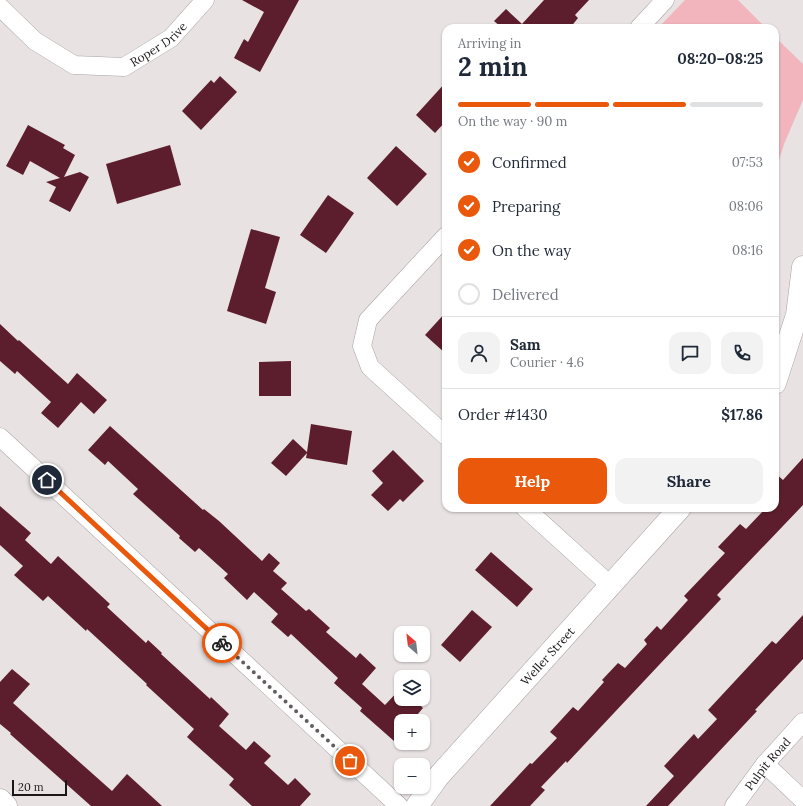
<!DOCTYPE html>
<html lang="en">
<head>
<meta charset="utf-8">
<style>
  :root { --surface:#fff; --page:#f2f2f3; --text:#1f2937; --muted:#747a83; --line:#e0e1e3; --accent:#ea580c }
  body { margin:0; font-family:Lora,serif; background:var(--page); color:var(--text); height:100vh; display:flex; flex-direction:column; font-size:15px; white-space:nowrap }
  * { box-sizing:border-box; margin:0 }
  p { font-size:13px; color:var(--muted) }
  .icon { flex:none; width:22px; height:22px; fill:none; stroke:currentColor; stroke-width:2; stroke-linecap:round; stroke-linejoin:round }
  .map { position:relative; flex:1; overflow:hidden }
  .sheet { position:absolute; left:442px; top:24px; width:337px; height:488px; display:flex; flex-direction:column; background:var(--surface); border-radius:12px; box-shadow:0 1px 3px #0004 }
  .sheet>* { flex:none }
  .needle { width:26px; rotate:332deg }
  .fabs { position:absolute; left:394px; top:626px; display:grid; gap:8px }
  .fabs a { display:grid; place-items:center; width:36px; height:36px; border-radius:8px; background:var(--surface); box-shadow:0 1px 3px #0004; font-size:20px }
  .scale { position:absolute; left:12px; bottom:10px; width:55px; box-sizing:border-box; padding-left:4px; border:2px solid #1a1718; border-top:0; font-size:11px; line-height:14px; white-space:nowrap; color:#1a1718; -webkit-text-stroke:3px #e8e2e3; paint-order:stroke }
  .pin { position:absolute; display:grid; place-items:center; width:34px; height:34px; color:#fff; margin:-17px; border:2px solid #fff; border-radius:50%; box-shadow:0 1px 4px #0007 }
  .courier { position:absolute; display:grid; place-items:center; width:40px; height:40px; margin:-20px; border:3px solid #ea580c; border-radius:50%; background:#fff; color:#222; box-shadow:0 1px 5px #0007 }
  .head em { font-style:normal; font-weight:700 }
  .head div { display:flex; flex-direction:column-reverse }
  .head { display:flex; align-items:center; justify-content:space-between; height:68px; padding:0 16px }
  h1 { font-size:26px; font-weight:700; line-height:30px }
  .bar { display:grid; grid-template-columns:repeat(4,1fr); gap:6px 4px; align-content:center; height:48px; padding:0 16px }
  .bar i { height:5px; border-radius:3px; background:var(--line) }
  .bar .active { background:var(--accent) }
  .bar p { grid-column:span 4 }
  .line { display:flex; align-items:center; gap:10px; padding:0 16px; border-top:1px solid var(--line) }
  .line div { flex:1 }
  .round { display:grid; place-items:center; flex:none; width:42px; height:42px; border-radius:12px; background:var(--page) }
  ol { padding:0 16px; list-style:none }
  li { display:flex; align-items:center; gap:12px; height:44px }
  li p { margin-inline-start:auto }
  li .icon { padding:4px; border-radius:50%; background:var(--accent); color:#fff; stroke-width:4 }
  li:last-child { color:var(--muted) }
  li i { width:22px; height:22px; border:2px solid var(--line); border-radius:50% }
  .button { display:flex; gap:8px; margin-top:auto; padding:8px 16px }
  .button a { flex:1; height:46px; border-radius:12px; background:var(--accent); color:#fff; font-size:16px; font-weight:700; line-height:46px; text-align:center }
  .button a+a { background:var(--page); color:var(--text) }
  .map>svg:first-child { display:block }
  .green { fill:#f2b5bd }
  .building { fill:#5c1e2c }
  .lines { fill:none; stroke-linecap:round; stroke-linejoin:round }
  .street-casing { stroke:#a9a3a4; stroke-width:19 }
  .secondary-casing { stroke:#a9a3a4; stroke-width:23 }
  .street { stroke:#fff; stroke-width:18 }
  .secondary { stroke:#fff; stroke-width:22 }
  .done { stroke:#625e5f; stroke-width:4; stroke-dasharray:0 7.2 }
  .route { stroke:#ea580c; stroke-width:5 }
  .labels { text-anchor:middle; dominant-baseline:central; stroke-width:4; stroke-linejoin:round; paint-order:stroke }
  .street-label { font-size:12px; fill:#1a1718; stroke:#e8e2e3 }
</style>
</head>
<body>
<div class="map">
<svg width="803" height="806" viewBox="0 0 803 806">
  <rect width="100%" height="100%" fill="#e8e2e3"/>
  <g class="green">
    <path d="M685,0H738L766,28H658Z"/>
    <path d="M775,37L803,64V100L784,144L776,170L775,168Z"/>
  </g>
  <g class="building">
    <path d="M242,0H299L260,72L234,58L244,39L248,42L264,12Z"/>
    <path d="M544,0H589L575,15L578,18L570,28H502L494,21L506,9L522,24Z"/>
    <path d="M220,76L237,92L201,130L182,111L211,80L214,83Z"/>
    <path d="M446,82V121L435,133L416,115Z"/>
    <path d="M28,125L65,145L63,148L75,155L64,177L80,172L89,177L70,212L49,201L56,187L46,182L60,178L30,161L23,175L6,166Z"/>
    <path d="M170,145L181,185L117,204L106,164Z"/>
    <path d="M396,146L427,174L397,206L367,178Z"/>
    <path d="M328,195L354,213L326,253L300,235Z"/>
    <path d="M251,229L280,237L265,288L276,292L266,324L227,311Z"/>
    <path d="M446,312V354L425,335Z"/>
    <path d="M0,324L18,341L19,340L68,384L77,373L107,400L94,414L81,402L58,428L41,413L51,402L17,371L15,374L0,361Z"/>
    <path d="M291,361V396H259V362Z"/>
    <path d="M311,424L352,431L347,465L306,458L307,453L286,476L271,463L293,439L307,452Z"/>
    <path d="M110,426L203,510L204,509L219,521L262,561L269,553L280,563L273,571L287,583L281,589L306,611L309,609L330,628L326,632L356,658L360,653L376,668L362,684L385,705L401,688V699H414L423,708L412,721H401V733L394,741L360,711L362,708L334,683L338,678L291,634L288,637L271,622L278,614L254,592L247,600L224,578L228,574L199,548L195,552L179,538L180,536L133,494L138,489L108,461L105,465L88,450Z"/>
    <path d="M393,450L424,481L403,502L400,499L388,511L371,495L383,483L372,471Z"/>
    <path d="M803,458V505L717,595L721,599L567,763L566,761L541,787L545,790L530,806H490L530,763L532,764L557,738L550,732L573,707L578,711L604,682L602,680L618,663L625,668L647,644L644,640L657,626L661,630L688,600L684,596L725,553L718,547L740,524L746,529L766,508H775V473L783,480Z"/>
    <path d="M0,506L31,533L25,540L51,564L58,556L110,604L107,607L146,643L148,640L162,653L161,654L210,699L211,697L229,714L219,726L246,750L254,741L271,756L264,763L288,785L295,778L311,794L300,806H252L229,785L234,779L187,737L194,729L146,685L147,684L87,629L86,631L48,596L43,601L14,575L23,566L0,545Z"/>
    <path d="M491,552L533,589L517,607L475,570Z"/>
    <path d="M472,610L492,627L460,662L441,645Z"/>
    <path d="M803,615V659L755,710L757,711L668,806H646L674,776L664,766L694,734L698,739L717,719L708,710L772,641L776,644Z"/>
    <path d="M12,669L30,684L13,703L112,791L127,774L162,806H91L10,734L11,733L0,724V682Z"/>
  </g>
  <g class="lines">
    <g class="street-casing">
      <g id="street">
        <path id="s1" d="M0,7L35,41L74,65L124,67L171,38L205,0"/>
        <path d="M639,28L665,0"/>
        <path d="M446,236L368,320L362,346L370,367L446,436"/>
        <path d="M0,437L399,806"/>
        <path d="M525,508L610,585"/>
        <path d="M765,764L803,800"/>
        <path id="s2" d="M734,806L765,764L803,722"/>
      </g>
    </g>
    <g class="secondary-casing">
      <g id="secondary">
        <path d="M775,383L797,315L803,267"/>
        <path d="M0,800L6,806"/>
        <path id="s3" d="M417,806L437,778L680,508"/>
      </g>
    </g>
    <use href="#street" class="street"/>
    <use href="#secondary" class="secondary"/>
  </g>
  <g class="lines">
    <path class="done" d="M222,643L350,761"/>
    <path class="route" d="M47,480L222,643"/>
  </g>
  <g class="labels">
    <g class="street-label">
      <text stroke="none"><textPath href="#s1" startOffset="186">Roper Drive</textPath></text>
      <text stroke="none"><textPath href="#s3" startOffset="199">Weller Street</textPath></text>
      <text stroke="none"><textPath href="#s2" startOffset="54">Pulpit Road</textPath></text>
    </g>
  </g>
</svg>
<div class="fabs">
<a><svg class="needle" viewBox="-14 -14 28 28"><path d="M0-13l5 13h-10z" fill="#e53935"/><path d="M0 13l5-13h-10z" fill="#747a83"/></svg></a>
<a><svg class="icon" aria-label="layers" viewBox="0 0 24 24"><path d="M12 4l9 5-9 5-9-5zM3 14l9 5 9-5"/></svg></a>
<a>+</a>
<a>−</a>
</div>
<div class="scale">20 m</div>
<div class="pin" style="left:350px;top:761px;background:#ea580c"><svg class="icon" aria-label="bag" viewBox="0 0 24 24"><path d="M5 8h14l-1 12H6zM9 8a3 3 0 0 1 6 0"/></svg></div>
<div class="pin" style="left:47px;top:480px;background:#1f2937"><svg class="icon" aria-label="home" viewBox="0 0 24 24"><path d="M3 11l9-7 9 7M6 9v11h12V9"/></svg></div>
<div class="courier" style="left:222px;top:643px"><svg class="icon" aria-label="bike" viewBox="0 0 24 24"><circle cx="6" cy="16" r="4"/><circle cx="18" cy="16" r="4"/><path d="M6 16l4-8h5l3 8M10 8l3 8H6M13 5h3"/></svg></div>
<section class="sheet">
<div class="head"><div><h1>2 min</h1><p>Arriving in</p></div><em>08:20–08:25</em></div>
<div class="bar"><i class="active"></i><i class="active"></i><i class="active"></i><i></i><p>On the way · 90 m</p></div>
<ol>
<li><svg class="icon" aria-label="check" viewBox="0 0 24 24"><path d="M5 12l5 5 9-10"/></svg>Confirmed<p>07:53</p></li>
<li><svg class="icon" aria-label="check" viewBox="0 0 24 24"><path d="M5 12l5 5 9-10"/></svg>Preparing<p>08:06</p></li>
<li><svg class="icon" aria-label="check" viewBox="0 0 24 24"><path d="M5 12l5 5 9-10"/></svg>On the way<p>08:16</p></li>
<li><i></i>Delivered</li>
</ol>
<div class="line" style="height:72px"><a class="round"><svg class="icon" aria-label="person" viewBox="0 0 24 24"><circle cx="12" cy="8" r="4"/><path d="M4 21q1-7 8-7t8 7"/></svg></a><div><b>Sam</b><p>Courier · 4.6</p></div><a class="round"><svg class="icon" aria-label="chat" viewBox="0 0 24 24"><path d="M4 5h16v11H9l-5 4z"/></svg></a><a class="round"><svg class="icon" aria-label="phone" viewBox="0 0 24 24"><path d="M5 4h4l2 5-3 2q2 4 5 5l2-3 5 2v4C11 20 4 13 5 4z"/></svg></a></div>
<div class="line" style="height:52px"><div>Order #1430</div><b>$17.86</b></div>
<div class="button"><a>Help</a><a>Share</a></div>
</section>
</div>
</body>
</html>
